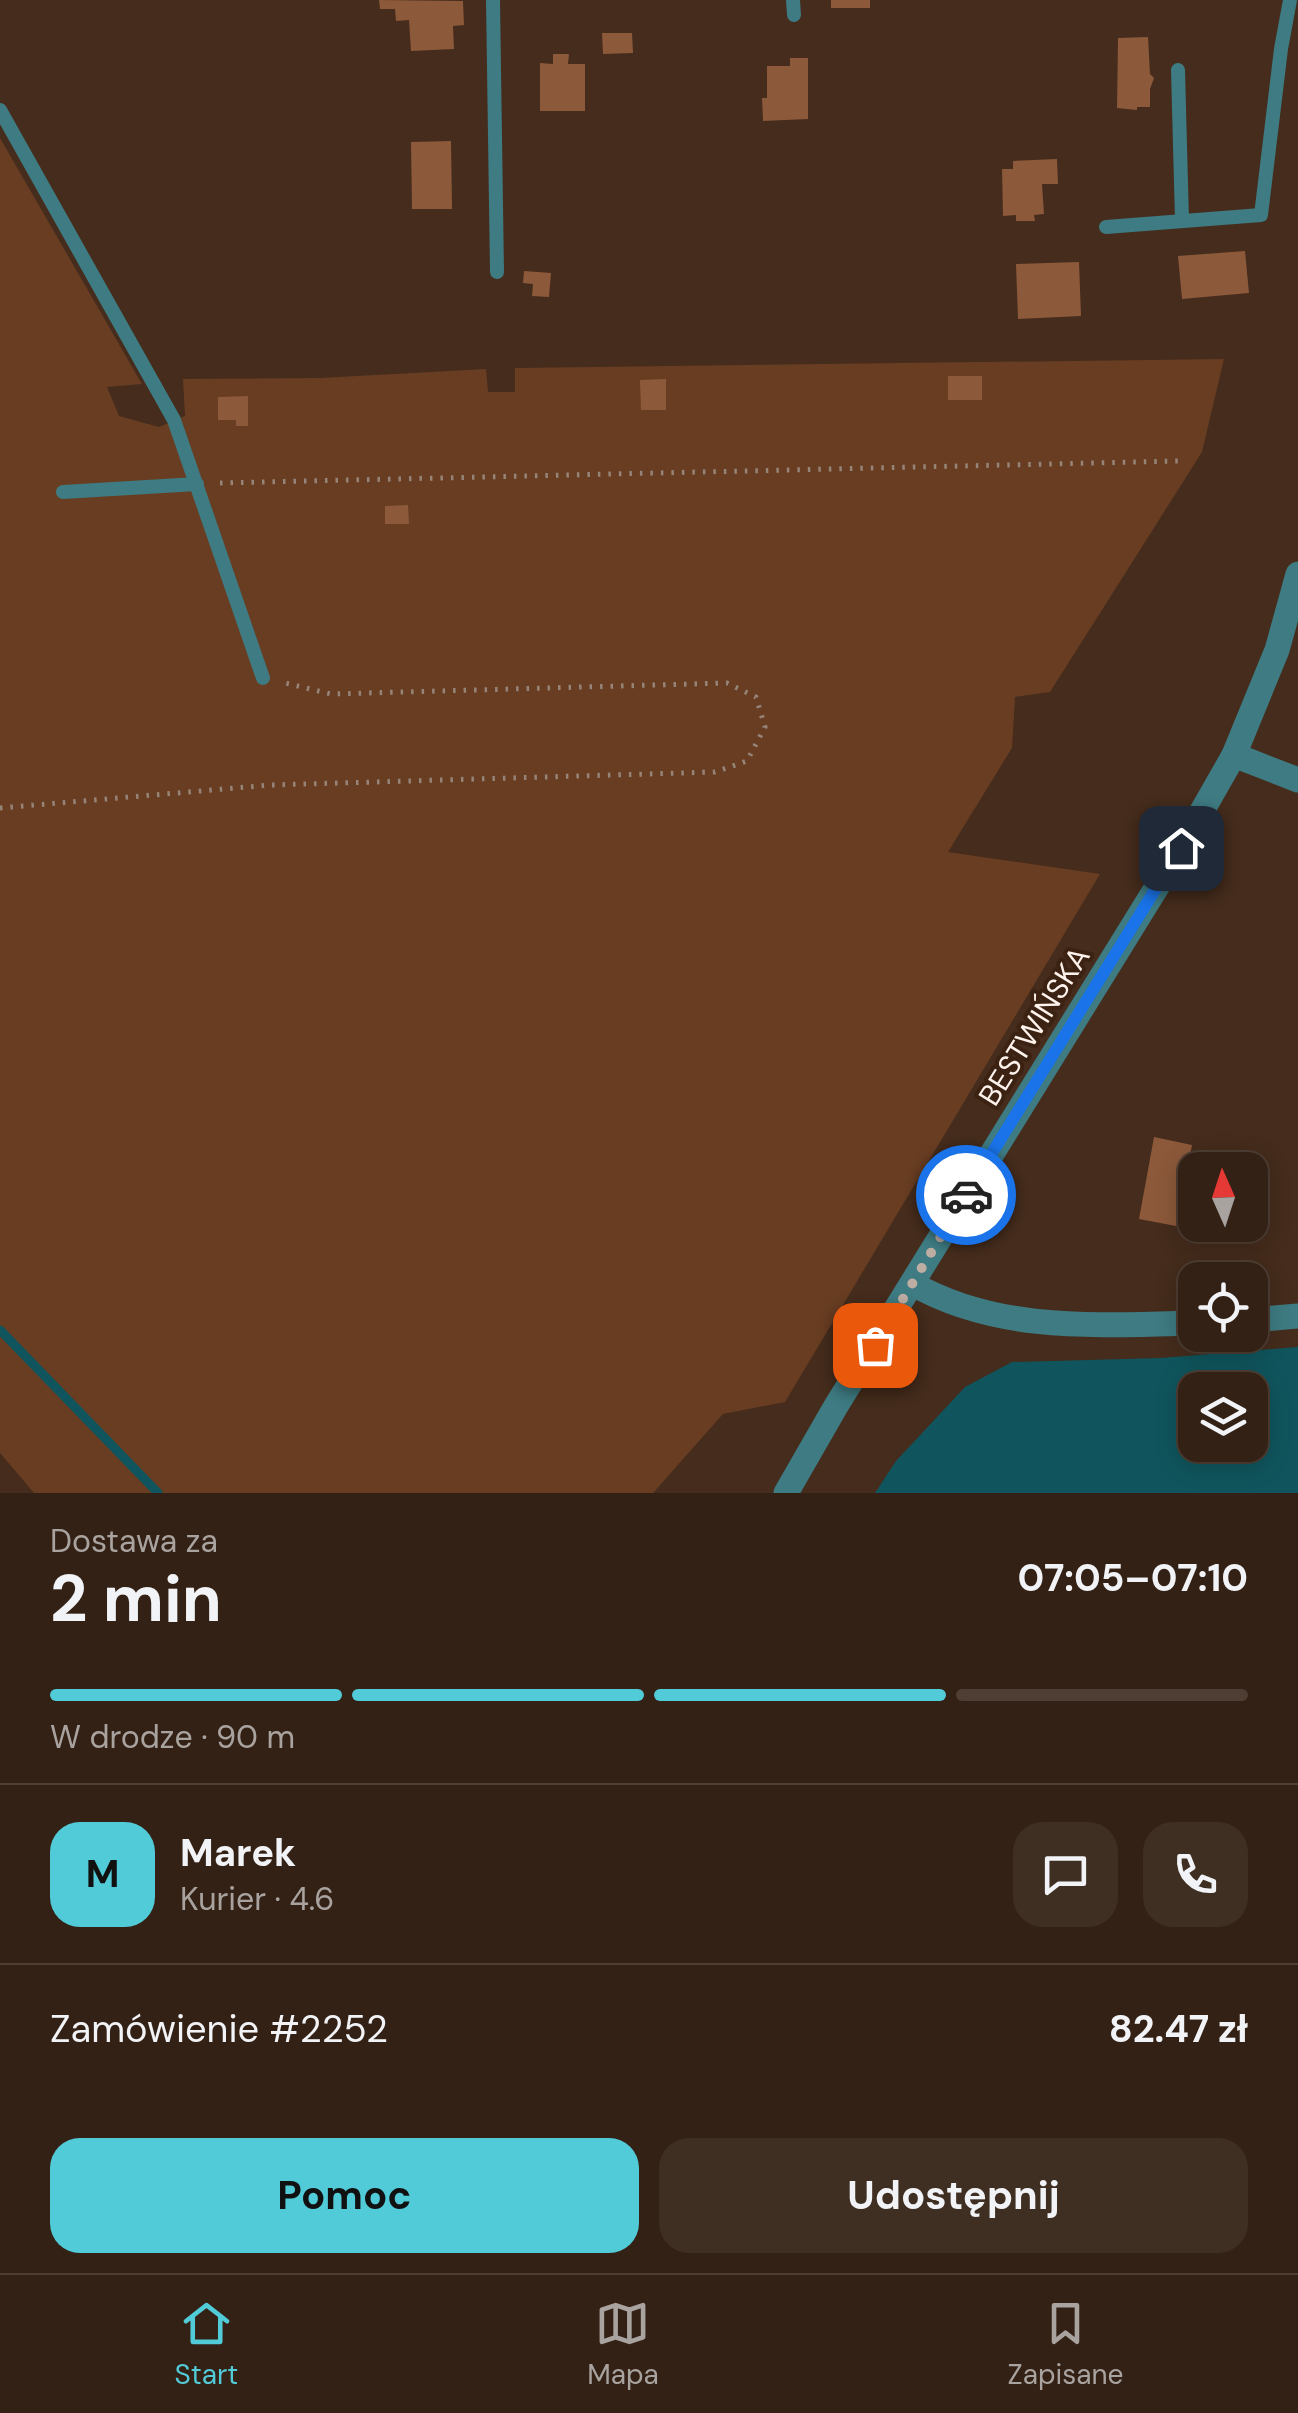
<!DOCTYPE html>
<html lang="pl">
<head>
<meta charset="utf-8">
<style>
  :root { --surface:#342115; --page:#3f2e22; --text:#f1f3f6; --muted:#a9a3a0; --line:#4e3e34; --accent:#52cbd9 }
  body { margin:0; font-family:"DM Sans",sans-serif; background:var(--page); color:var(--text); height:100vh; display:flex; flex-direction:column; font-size:38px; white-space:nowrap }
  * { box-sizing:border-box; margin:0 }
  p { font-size:32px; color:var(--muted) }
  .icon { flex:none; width:55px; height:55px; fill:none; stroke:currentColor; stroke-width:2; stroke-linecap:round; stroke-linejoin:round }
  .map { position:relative; height:1493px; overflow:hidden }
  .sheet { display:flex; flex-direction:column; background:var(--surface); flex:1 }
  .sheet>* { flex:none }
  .needle { width:65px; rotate:357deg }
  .controls { position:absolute; left:1178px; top:1152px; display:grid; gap:20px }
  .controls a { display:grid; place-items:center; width:90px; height:90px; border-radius:20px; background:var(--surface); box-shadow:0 5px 25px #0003,0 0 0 2px var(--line); font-size:50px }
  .pin { position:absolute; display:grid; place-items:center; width:85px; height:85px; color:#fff; margin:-42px; border-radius:20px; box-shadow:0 5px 15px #0006 }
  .courier { position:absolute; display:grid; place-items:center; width:100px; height:100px; margin:-50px; border:8px solid #1a73e8; border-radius:50%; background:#fff; color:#222; box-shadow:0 2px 12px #0007 }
  .head em { font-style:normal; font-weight:700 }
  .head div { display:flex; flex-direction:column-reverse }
  .head { display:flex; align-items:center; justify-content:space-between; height:170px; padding:0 50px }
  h1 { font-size:65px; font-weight:700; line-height:75px }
  .bar { display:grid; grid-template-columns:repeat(4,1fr); gap:15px 10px; align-content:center; height:120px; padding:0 50px }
  .bar i { height:12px; border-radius:8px; background:var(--line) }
  .bar .active { background:var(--accent) }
  .bar p { grid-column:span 4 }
  .line { display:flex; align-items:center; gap:25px; padding:0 50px; border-top:2px solid var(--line) }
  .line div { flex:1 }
  .round { display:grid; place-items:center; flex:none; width:105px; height:105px; border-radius:30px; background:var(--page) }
  .action { display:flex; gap:20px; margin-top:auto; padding:20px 50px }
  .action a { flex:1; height:115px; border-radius:30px; background:var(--accent); color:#111; font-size:40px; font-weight:700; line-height:115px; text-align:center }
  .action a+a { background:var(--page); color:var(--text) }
  .dock { display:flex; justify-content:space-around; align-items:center; height:140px; border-top:2px solid var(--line); background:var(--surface); font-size:28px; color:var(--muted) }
  .dock a { display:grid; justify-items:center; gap:5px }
  .dock .active { color:var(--accent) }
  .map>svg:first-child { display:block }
  .green { fill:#683d22 }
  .water { fill:#10555d; fill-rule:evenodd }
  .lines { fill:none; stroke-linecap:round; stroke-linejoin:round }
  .stream { stroke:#10555d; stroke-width:9 }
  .building { fill:#8c593a }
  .path { stroke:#978478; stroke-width:5; stroke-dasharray:2.5 8; stroke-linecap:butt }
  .service { stroke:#3e7b82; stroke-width:14 }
  .minor { stroke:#3e7b82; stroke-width:25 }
  .tertiary { stroke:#3e7b82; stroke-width:25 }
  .done { stroke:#bdada3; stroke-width:10; stroke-dasharray:0 18 }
  .route { stroke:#1a73e8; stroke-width:12 }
  .labels { text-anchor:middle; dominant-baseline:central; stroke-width:8; stroke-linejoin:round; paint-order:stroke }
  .street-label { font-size:30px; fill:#fdf2ec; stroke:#3b2212 }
</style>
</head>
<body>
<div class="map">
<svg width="1298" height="1493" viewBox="0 0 1298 1493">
  <rect width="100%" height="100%" fill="#452c1c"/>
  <path class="green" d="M0,138L142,384L107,387L119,416L159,427L185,416L183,379L320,378L486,369L488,392H515V368L1224,359L1202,452L1050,692L1015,697L1012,748L948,852L1100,874L785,1402L723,1414L653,1493H34L0,1453Z"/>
  <path class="water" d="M1298,1347V1493H875L896,1461L965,1387L1012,1362L1161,1358ZM1195,1390H1250V1445H1195Z"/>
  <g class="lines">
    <path class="stream" d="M0,1330L158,1493"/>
  </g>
  <g class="building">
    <path d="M379,0L463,1L464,25L453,26L454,49L411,51L409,20L396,21L395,9H380Z"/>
    <rect x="831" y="0" width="39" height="8"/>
    <path d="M602,33H632L633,53L603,54Z"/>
    <path d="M1148,37L1150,74L1154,78L1150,89V107H1137V110L1117,108L1118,38Z"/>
    <path d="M553,54H569L568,64H585V111H540V63L553,64Z"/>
    <path d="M790,58H808V119L763,121L762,98H767V66H790Z"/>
    <path d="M451,141L452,209H412L411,142Z"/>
    <path d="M1057,159L1058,184H1042L1044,214L1034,215L1035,221H1016V215L1003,216L1002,169H1013V161Z"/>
    <path d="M1245,251L1249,293L1182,299L1178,256Z"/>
    <path d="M1079,262L1081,316L1018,319L1016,264Z"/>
    <path d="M524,271L551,273L549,297L532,296L533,284L523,283Z"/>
    <rect x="948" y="376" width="34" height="24"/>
    <path d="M666,379V410H641L640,380Z"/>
    <path d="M248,396V426H236V420H218V397Z"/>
    <path d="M408,505L409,524H385V506Z"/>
    <path d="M1154,1137L1192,1145L1184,1188L1195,1190L1194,1206L1181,1204L1176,1226L1139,1219Z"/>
  </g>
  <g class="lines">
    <g class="path">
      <path d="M220,483L1179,461"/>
      <path d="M0,808L271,785L715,772L747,761L765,727L756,697L727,683L331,694L281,682"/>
    </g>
    <g class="service">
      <path d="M493,0L497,272"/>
      <path d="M793,0L794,15"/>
      <path d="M1178,70L1182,221"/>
      <path d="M0,110L174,420L263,678"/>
      <path d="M1106,227L1261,215L1281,49L1290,0"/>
      <path d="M63,492L197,484"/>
    </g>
    <g class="minor">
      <path d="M1234,755L1298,780"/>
      <path d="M913,1284C999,1333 1100,1325 1195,1323"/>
      <path d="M1250,1320L1298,1316"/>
    </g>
    <path class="tertiary" d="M786,1493L836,1406L1181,848L1234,755L1277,650L1298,574"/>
  </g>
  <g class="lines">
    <path class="done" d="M875,1345L966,1195"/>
    <path class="route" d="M966,1195L1181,848"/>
  </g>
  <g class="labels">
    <g class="street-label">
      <text transform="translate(1034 1026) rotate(-58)">BESTWIŃSKA</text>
    </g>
  </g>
</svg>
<div class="controls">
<a><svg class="needle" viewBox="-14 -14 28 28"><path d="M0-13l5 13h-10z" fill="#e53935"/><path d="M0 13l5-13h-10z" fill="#a9a3a0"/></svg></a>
<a><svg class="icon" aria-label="locate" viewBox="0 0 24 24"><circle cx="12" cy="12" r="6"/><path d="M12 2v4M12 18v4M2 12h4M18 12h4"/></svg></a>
<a><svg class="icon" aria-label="layers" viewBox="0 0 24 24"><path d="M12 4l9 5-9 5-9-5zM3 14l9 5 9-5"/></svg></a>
</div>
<div class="pin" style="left:875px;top:1345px;background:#ea580c"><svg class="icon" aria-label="bag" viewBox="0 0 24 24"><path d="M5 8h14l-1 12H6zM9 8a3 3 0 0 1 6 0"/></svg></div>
<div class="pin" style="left:1181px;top:848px;background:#1f2937"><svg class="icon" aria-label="home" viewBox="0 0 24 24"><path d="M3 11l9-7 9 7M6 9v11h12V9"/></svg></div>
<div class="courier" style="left:966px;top:1195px"><svg class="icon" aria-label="car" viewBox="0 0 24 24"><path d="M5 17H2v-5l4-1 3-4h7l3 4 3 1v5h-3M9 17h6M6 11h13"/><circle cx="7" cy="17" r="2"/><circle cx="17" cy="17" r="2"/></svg></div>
</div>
<section class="sheet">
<div class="head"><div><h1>2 min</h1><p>Dostawa za</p></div><em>07:05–07:10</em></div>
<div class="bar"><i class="active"></i><i class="active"></i><i class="active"></i><i></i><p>W drodze · 90 m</p></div>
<div class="line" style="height:180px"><b class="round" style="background:var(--accent);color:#111">M</b><div><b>Marek</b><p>Kurier · 4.6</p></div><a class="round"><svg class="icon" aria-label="chat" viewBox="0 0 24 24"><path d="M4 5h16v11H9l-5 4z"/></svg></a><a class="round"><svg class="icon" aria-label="phone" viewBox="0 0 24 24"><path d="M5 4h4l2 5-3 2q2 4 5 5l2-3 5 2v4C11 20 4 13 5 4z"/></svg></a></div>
<div class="line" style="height:130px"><div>Zamówienie #2252</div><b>82.47 zł</b></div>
<div class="action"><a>Pomoc</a><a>Udostępnij</a></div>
</section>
<nav class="dock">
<a class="active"><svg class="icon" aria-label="home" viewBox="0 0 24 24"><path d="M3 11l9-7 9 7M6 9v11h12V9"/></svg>Start</a>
<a><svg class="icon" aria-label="map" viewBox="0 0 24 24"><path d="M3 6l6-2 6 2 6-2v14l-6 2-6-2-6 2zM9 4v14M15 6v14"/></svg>Mapa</a>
<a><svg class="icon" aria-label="saved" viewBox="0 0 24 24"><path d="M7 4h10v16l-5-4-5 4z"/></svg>Zapisane</a>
</nav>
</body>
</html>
